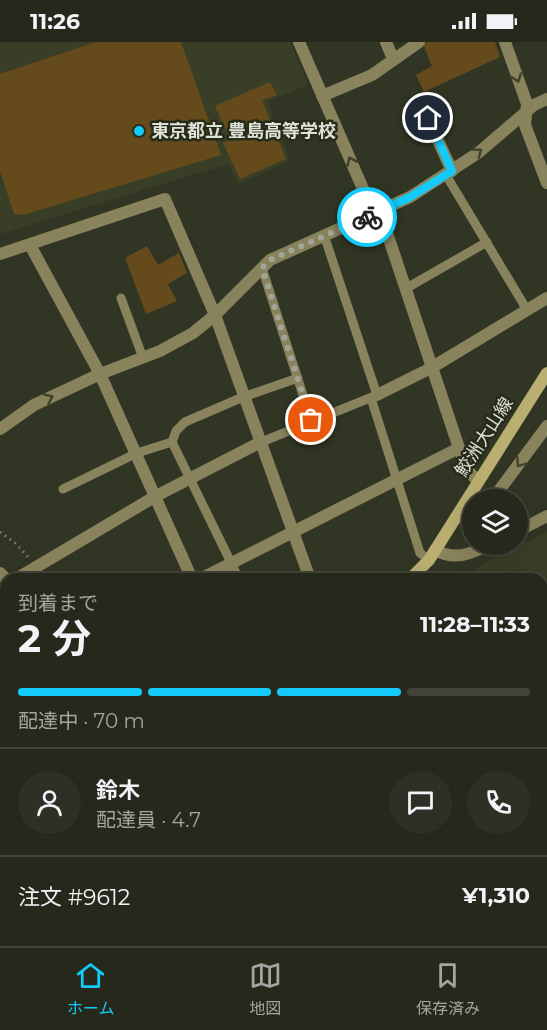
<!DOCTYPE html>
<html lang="ja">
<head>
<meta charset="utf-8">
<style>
  :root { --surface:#25281b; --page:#2d3024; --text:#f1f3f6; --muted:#a3a6a3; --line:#42443a; --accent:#14cafb }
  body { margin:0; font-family:Montserrat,"Noto Sans JP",sans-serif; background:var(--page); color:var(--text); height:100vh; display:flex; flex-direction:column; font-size:22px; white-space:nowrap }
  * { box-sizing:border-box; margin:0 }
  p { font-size:20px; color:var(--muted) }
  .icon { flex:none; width:33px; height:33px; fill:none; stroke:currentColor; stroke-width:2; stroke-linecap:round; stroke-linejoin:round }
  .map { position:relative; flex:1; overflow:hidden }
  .sheet { position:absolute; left:0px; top:531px; width:548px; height:374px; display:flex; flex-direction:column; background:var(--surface); border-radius:18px 18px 0 0; box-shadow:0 6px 24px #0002,0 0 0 2px var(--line) }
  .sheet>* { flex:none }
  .fabs { position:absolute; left:462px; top:447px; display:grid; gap:12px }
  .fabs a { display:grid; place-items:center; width:66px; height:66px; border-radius:50%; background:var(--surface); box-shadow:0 6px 24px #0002,0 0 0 2px var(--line); font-size:30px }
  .pin { position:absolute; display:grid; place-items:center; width:51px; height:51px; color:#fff; margin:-26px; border:3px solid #fff; border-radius:50%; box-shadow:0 2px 6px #0007 }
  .courier { position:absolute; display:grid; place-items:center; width:60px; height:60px; margin:-30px; border:4px solid #14cafb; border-radius:50%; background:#fff; color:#222; box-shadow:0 2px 8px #0007 }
  .head em { font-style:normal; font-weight:700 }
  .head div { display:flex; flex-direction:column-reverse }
  .head { display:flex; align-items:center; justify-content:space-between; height:102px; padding:0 18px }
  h1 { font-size:39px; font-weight:700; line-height:45px }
  .bar { display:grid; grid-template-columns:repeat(4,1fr); gap:9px 6px; align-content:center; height:72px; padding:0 18px }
  .bar i { height:8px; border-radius:4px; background:var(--line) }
  .bar .on { background:var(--accent) }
  .bar p { grid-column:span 4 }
  .line { display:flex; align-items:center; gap:15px; padding:0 18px; border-top:2px solid var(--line) }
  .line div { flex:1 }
  .round { display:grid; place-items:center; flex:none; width:63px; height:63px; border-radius:32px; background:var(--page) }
  .status { display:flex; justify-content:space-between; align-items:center; height:42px; padding:0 30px; background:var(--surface); direction:ltr }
  .status svg { height:16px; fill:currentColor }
  .dock { display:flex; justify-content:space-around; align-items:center; height:84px; border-top:2px solid var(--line); background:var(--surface); font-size:16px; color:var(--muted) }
  .dock a { display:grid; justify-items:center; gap:3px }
  .dock .on { color:var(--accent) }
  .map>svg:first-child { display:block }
  .built { fill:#393f27 }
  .green { fill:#654a1b }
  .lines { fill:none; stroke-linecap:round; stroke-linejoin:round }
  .path { stroke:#7d8172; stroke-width:3; stroke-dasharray:1.5 4.5; stroke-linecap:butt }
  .service { stroke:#89835d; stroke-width:9 }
  .minor { stroke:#89835d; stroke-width:12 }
  .secondary { stroke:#baaf71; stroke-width:12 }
  .oneway { stroke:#40422b }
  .done { stroke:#a2a698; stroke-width:6; stroke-dasharray:0 10.8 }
  .route { stroke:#14cafb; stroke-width:8 }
  .poi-dot { fill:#14cafb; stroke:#272c1a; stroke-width:2 }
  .labels { text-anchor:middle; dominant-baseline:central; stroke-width:5; stroke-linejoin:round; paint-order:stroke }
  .poi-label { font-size:18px; font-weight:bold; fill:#dfe2d7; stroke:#272c1a; text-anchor:start }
  .street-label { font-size:18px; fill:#dfe2d7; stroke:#272c1a }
</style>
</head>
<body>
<div class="status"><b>11:26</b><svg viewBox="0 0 49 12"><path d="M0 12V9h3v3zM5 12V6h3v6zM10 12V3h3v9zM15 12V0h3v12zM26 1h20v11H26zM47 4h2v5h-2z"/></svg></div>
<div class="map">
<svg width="547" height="904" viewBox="0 0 547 904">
  <rect width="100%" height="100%" fill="#313624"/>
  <g class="built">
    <path d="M0,0H290L308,43L267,59L290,119L238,142L228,122L0,192Z"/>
    <path d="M547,490V904H400L399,899L542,898V537H464L483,521Z"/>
  </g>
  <g class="green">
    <path d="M96,0H181L221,113L23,173L14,172L0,129V32Z"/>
    <path d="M427,0H495L500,15L424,50L416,33L432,24L423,2Z"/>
    <path d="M270,40L277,53L262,58L286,117L240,137L223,101L230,98L215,64Z"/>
    <path d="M147,204L158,223L179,211L187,231L168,242L177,259L146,272L125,216Z"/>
    <path d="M547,732V904H491L490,899L542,898V733Z"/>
    <path d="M377,899L378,904H241L239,899Z"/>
    <path d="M404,899H483L485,904H406Z"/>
  </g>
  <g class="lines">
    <path class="path" d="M0,490L15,501L28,515"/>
    <g class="service">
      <path d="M446,133L527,268"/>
      <path d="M262,226L311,378"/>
      <path d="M405,247L487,200"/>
      <path d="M121,256L143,316"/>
      <path d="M371,356L420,511L429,518"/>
      <path d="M172,400L239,537"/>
      <path d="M259,401L377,353L324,193"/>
      <path d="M63,447L137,411L172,400L176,389L185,380L243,355L298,336"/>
      <path d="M0,605L6,611"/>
    </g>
    <g class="minor">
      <path d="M299,0L374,172"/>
      <path d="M386,0L393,17"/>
      <path d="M505,0L527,62L525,83L547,141"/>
      <path d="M322,54L372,33L419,0"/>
      <path d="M420,59L452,129"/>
      <path d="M380,170L459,406L469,430L478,439"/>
      <path d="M30,203L100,332L192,537"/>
      <path d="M0,212L165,157L215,273L310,537"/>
      <path d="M377,353L431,326L547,256"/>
      <path d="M0,387L34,363L100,332L160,309L193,291L215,273L270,218L410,155L478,111L534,63L547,57"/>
      <path d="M492,458L547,384"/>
      <path d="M518,489L547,474"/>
      <path d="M435,508C455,519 471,512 490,502"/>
      <path d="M0,531L6,537"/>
      <path d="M16,537L156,454L259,401"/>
      <path d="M200,537L459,406"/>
      <path d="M0,680L6,674"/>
      <path d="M0,740L6,746"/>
      <path d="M150,898L152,904"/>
      <path d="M224,898L225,904"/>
      <path d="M395,898L396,904"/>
    </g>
    <g class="secondary">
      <path d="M410,537L429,518L547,331"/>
      <path d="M0,879L6,873"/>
    </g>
  </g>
  <defs><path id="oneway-chevron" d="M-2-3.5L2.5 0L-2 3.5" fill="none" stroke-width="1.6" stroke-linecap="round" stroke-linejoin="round" transform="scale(1.5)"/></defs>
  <g class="oneway">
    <use href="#oneway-chevron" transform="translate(517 36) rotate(71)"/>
    <use href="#oneway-chevron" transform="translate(478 110) rotate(-37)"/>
    <use href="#oneway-chevron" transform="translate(351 119) rotate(-114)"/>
    <use href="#oneway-chevron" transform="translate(49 356) rotate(-25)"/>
    <use href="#oneway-chevron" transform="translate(520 421) rotate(125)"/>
  </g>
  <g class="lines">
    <path class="done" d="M311,378L262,226L270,218L367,175"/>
    <path class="route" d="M367,175L410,155L452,129L428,76"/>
  </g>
  <circle class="poi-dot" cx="139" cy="89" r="6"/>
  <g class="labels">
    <g class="poi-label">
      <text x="151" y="89">東京都立 豊島高等学校</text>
    </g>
    <g class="street-label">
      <text transform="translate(484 395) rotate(-57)">鮫洲大山線</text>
    </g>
  </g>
</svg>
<div class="fabs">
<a><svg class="icon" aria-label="layers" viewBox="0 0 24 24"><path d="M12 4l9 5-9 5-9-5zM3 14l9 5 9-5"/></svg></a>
</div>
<div class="pin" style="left:311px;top:378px;background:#ea580c"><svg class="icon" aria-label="bag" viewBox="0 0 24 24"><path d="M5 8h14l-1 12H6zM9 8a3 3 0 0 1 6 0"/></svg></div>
<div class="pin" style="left:428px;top:76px;background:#1f2937"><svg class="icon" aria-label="home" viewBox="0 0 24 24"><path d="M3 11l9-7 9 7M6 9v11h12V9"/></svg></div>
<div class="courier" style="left:367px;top:175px"><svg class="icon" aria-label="bike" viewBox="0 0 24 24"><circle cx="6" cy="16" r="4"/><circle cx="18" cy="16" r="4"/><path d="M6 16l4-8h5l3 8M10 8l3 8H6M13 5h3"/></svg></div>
<section class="sheet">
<div class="head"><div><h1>2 分</h1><p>到着まで</p></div><em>11:28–11:33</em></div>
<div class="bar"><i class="on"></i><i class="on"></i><i class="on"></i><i></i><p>配達中 · 70 m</p></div>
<div class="line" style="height:108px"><a class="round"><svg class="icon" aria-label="person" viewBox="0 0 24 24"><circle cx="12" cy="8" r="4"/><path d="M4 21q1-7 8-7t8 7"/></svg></a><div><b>鈴木</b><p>配達員 · 4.7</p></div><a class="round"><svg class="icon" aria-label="chat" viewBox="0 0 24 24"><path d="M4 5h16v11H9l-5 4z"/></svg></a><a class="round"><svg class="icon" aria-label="phone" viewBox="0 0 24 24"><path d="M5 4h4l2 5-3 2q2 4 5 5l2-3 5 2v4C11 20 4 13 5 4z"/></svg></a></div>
<div class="line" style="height:78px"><div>注文 #9612</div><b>¥1,310</b></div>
</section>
</div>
<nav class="dock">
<a class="on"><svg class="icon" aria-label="home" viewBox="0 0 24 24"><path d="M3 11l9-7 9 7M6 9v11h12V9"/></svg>ホーム</a>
<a><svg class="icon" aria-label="map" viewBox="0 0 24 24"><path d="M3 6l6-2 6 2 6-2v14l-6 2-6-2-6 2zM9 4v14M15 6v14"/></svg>地図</a>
<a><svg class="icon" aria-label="saved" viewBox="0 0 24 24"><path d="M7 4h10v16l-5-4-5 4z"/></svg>保存済み</a>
</nav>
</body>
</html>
